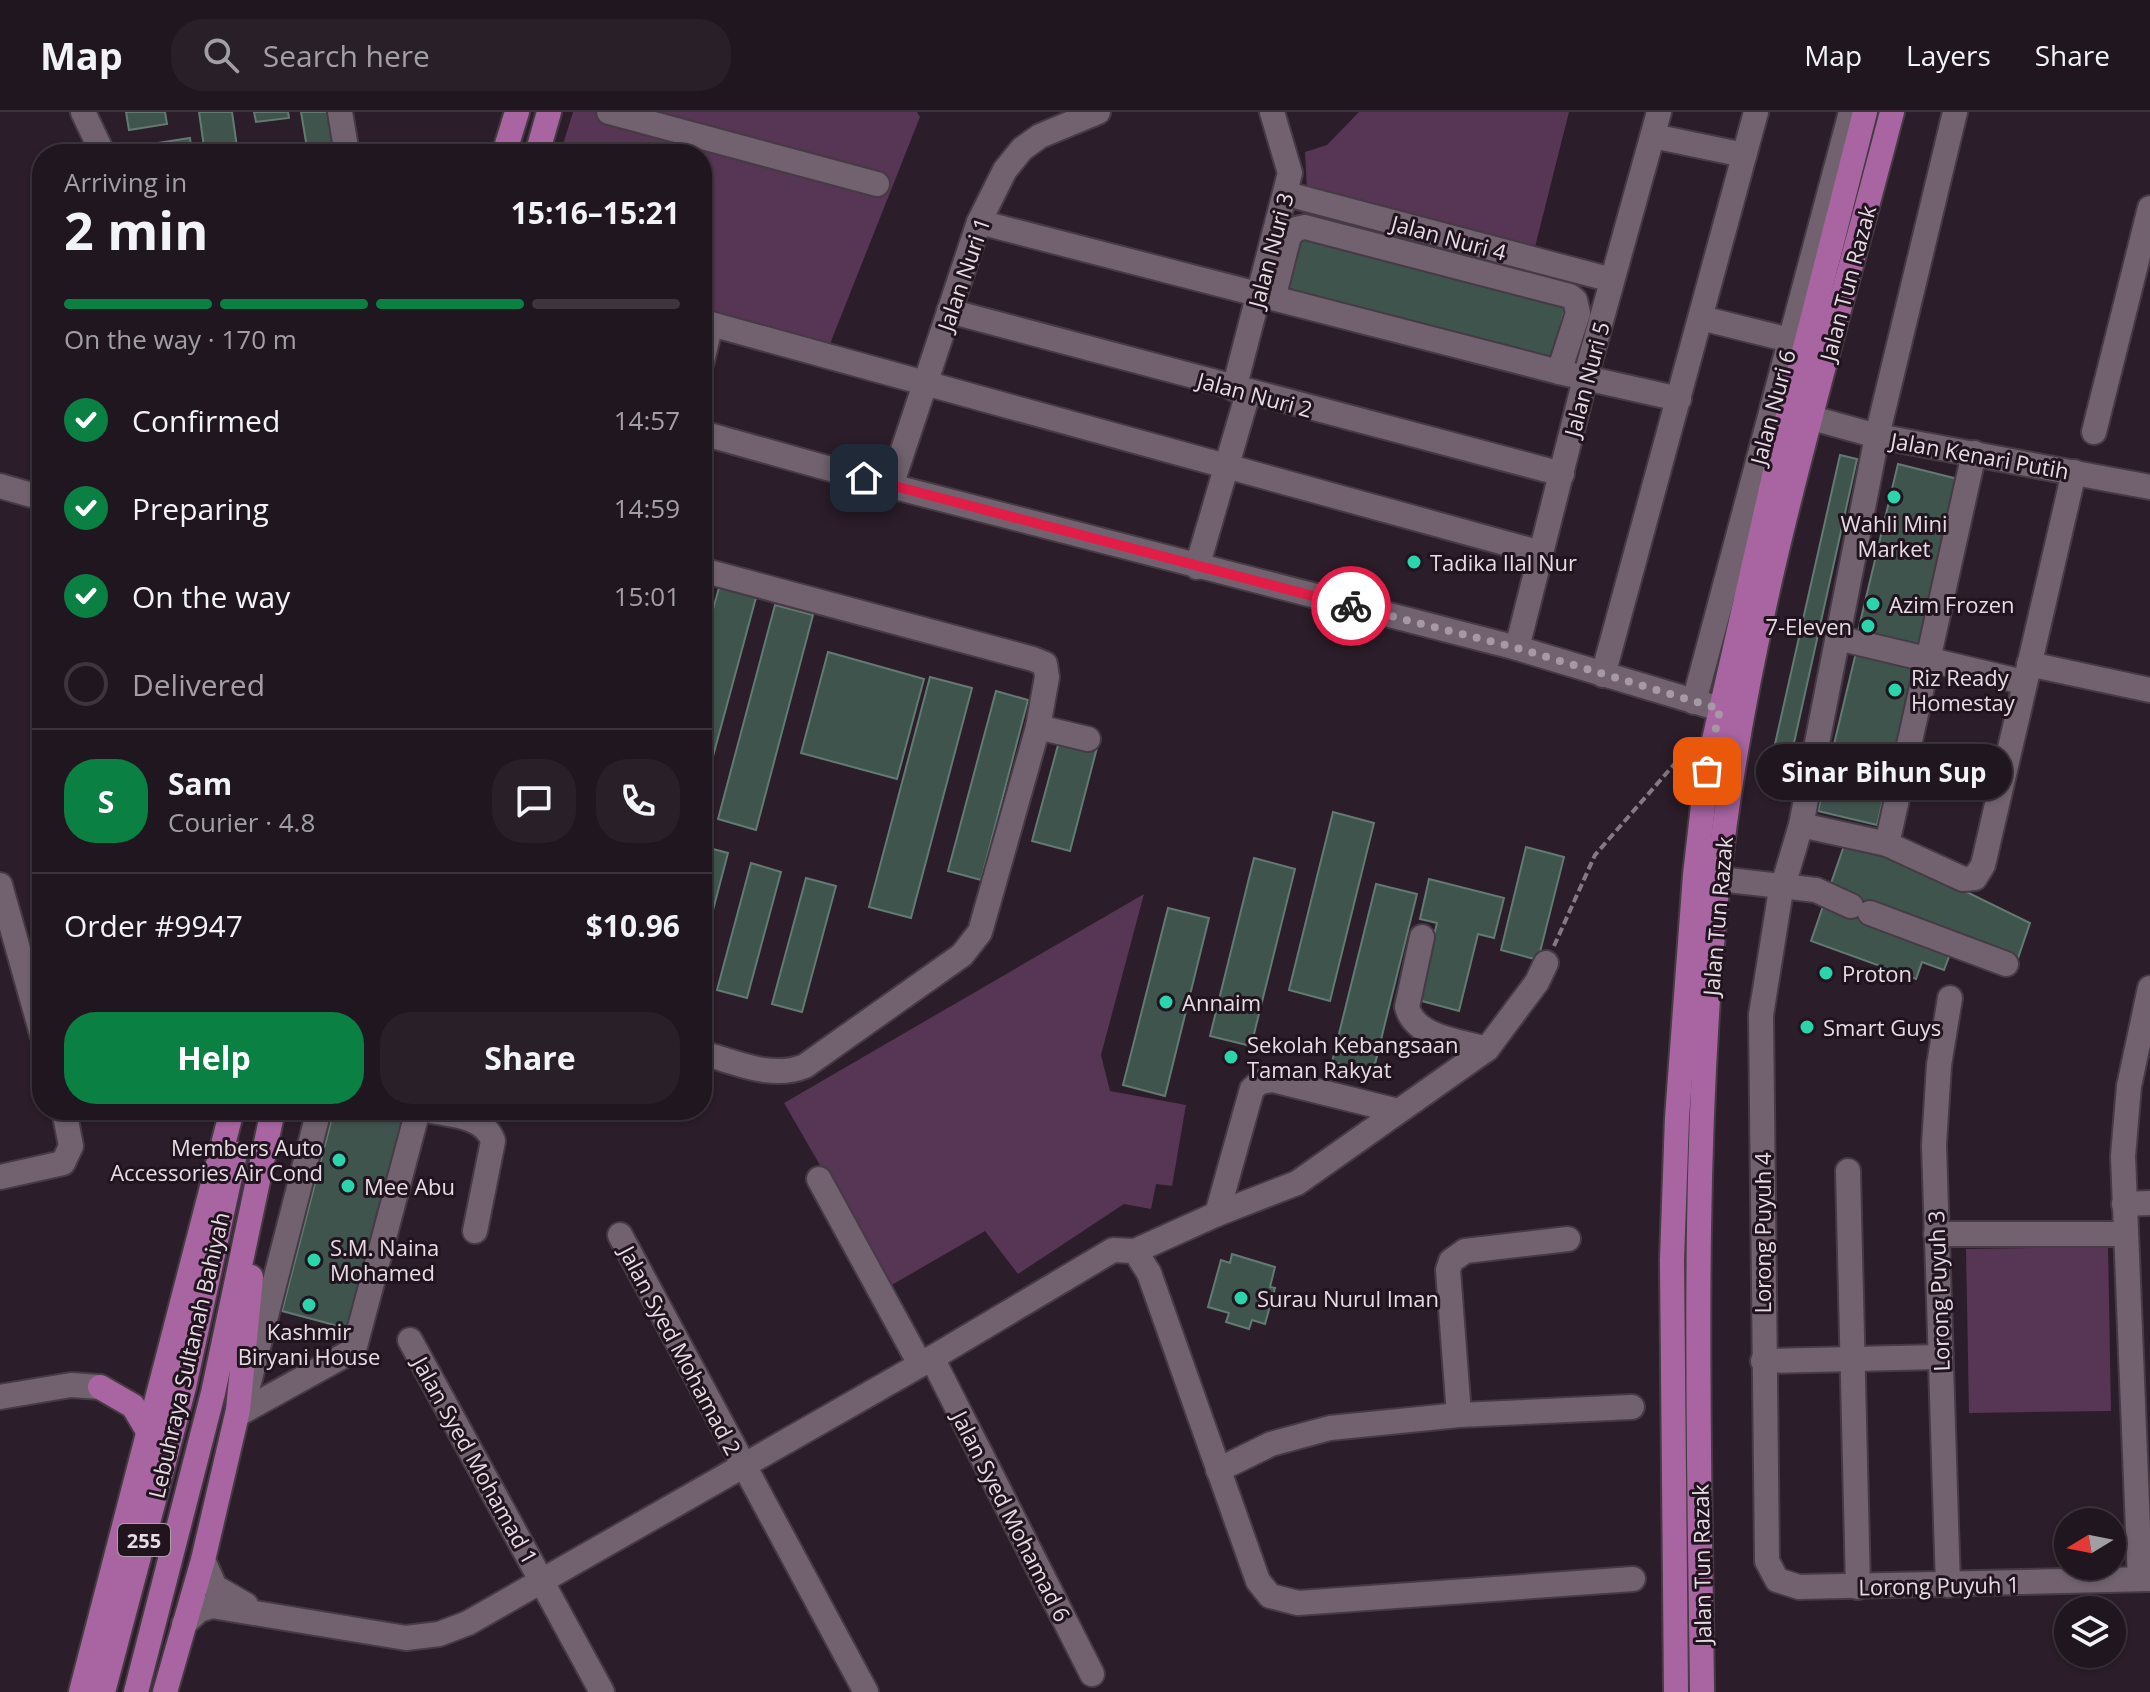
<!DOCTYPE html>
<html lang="en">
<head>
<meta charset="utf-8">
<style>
  :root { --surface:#20161f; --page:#281f28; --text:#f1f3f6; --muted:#a29fa4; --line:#3d353d; --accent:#0b8043 }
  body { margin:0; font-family:"Open Sans",sans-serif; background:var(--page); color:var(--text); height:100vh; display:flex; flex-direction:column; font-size:30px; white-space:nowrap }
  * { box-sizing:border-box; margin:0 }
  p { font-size:26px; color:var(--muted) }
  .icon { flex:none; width:44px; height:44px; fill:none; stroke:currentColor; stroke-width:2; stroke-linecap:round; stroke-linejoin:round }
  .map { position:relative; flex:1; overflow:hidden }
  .panel { position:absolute; left:32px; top:32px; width:680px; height:976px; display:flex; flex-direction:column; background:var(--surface); border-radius:32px; box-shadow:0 2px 6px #0004,0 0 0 2px var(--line) }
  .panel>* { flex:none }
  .needle { width:52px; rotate:260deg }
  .buttons { position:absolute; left:2054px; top:1396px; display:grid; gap:16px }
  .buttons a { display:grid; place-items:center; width:72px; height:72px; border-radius:50%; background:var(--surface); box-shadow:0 2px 6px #0004,0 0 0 2px var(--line); font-size:40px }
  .pin { position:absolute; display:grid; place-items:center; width:68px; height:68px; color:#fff; margin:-34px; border-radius:16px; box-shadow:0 4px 12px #0006 }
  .courier { position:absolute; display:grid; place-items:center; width:80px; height:80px; margin:-40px; border:6px solid #e11d48; border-radius:50%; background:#fff; color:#222; box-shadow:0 2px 10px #0007 }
  .bubble { position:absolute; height:56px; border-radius:28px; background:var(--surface); box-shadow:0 2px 6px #0004,0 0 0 2px var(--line); font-size:26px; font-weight:700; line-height:56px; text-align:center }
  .summary em { font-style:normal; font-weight:700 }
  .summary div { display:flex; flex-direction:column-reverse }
  .summary { display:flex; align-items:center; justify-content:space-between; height:136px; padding:0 32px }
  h1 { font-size:52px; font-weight:700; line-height:60px }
  .bar { display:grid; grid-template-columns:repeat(4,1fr); gap:12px 8px; align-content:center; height:96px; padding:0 32px }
  .bar i { height:10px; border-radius:6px; background:var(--line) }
  .bar .on { background:var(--accent) }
  .bar p { grid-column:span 4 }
  .line { display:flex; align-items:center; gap:20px; padding:0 32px; border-top:2px solid var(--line) }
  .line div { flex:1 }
  .round { display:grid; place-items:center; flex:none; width:84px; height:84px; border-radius:32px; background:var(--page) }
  ol { padding:0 32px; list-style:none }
  li { display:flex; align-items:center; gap:24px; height:88px }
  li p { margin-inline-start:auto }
  li .icon { padding:8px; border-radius:50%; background:var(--accent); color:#fff; stroke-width:4 }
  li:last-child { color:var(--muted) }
  li i { width:44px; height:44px; border:4px solid var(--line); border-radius:50% }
  .button { display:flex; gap:16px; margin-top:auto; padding:16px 32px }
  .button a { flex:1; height:92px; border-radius:32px; background:var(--accent); color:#fff; font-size:32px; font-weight:700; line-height:92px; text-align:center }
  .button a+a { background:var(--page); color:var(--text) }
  header { display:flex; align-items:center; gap:48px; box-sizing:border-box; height:112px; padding:0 40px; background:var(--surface); border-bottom:2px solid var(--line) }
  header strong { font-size:38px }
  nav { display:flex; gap:44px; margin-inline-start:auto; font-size:28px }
  .search { width:560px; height:72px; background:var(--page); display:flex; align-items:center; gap:20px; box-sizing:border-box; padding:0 28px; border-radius:32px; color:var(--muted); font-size:30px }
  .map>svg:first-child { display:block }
  .green { fill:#573554 }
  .building { fill:#3e544c; stroke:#637a72; stroke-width:2 }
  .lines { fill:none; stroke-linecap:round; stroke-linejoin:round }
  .minor-casing { stroke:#463a44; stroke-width:28 }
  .major-casing { stroke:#463a44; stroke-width:28 }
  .path { stroke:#857983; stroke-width:4; stroke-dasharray:8 4; stroke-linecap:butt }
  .minor { stroke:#726270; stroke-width:24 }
  .major { stroke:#a965a2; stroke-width:24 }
  .done { stroke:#a599a3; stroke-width:8; stroke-dasharray:0 14.4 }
  .route { stroke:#e11d48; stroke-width:10 }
  .poi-dot { fill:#2bd5ac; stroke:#21141f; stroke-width:3 }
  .labels { text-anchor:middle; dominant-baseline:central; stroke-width:6; stroke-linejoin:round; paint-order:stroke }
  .shield { fill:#21141f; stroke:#aba0a9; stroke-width:2 }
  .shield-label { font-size:20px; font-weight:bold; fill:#e6dce4 }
  .street-label { font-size:22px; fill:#e6dce4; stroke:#21141f }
  .poi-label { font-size:22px; fill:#e6dce4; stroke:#21141f; text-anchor:start }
</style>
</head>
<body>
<header>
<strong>Map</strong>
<div class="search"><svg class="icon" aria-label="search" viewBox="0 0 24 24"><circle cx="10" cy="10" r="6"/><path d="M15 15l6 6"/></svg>Search here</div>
<nav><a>Map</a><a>Layers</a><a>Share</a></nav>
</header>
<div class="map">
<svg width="2150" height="1580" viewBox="0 0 2150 1580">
  <rect width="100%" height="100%" fill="#2b1d29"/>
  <g class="green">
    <path d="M573,0H917L920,5L826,242L702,205V42H560Z"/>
    <path d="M1359,0H1569L1535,135L1307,77L1305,40L1327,33Z"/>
    <path d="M1144,782L1101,943L1110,979L1186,993L1172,1074L1156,1072L1151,1097L1124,1092L1018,1162L985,1119L890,1174L784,991Z"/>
    <path d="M2108,1135L2111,1299L1969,1301L1966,1137Z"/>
  </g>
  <g class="building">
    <path d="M126,0H165L167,12L129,18Z"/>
    <path d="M199,0H232L238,42H205Z"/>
    <path d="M254,0H288L289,6L256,10Z"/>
    <path d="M301,0H336L342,42H308Z"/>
    <path d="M190,26L192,42H153L151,32Z"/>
    <path d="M1298,120L1566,193L1550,253L1282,179Z"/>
    <path d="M1840,343L1857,347L1782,685L1764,681Z"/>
    <path d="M1898,352L1958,367L1918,534L1858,519Z"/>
    <path d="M720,472L757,482L712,648L702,645V538Z"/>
    <path d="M775,493L813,503L756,718L718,707Z"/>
    <path d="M1858,532L1917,546L1877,713L1818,699Z"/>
    <path d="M828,540L924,567L897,667L801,641Z"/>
    <path d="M930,565L972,576L911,806L869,795Z"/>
    <path d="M996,579L1028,588L981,768L948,759Z"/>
    <path d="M1061,622L1098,632L1070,739L1032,729Z"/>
    <path d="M1333,700L1374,711L1330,889L1289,878Z"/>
    <path d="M1847,725L1881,738L2030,811L2017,849L1952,837L1944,858L1922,850L1916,867L1811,829Z"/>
    <path d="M702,734L728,741L702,840Z"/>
    <path d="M1526,735L1564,745L1538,848L1501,838Z"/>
    <path d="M1254,746L1295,757L1251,934L1210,924Z"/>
    <path d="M751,751L781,760L747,886L717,878Z"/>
    <path d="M806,766L836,774L802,900L772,892Z"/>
    <path d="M1429,767L1504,786L1494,826L1478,822L1459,899L1418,888L1437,811L1420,807Z"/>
    <path d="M1376,772L1417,782L1373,960L1332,950Z"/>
    <path d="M1168,796L1209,806L1165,984L1123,973Z"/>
    <path d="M334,998H362L407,1010L353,1218L282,1199Z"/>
    <path d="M1232,1142L1275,1155L1270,1175L1275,1176L1265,1212L1252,1208L1249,1217L1226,1210L1229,1201L1208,1195L1221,1148L1230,1151Z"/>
  </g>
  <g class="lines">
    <g class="minor-casing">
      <g id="minor">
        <path d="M83,0L103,42"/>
        <path d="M340,0L347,42"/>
        <path d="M609,0L877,72"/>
        <path d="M1955,0L1877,324L1801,713L1780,784L1761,903L1767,1449L1777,1468L1799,1475L2150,1467"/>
        <path d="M1653,24L1744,43"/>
        <path d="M1287,82L1612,168"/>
        <path d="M979,110L1559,260"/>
        <path d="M1274,183L1289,124L1296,117L1305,115L1570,184L1575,188L1578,201L1559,260L1679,287"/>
        <path d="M949,199L1562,362"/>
        <path d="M1701,206L1790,228"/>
        <path d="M702,210L711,212L702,249"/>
        <path d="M711,212L1541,441"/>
        <path d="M1234,277L1290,61L1272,0"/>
        <path d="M1812,306L1877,324L2150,375"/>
        <path d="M2094,320L2150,96"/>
        <path d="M702,321L891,374L1517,536L1720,597"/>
        <path d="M0,374L42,386"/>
        <path d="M891,374L979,110L1005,58L1022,37L1040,24L1098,0"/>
        <path d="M1197,455L1248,281"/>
        <path d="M702,458L1033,547L1045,552L1047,565L1038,615L980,820L962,843L805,954C771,968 736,950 702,941"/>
        <path d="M1838,526L2023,570"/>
        <path d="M1517,536L1585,267L1659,0"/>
        <path d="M2029,552L2150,578"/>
        <path d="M1603,563L1756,0"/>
        <path d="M1694,590L1851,0"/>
        <path d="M1038,615L1088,627"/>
        <path d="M1801,713L1887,732L1963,767L1975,766L1983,753L2074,360"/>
        <path d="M1887,732L1974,341"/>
        <path d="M1719,767L1816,778L1851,794"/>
        <path d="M0,773L42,922"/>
        <path d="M1870,801L2006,852"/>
        <path d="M1422,825L1407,895C1415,926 1460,929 1487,937"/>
        <path d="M426,998C450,1003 484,1003 493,1029L475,1119"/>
        <path d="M1848,1059L1858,1475"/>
        <path d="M0,1065L63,1051L71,1034L64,998"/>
        <path d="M819,1067L920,1252"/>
        <path d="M2124,1092L2150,1091"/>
        <path d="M1217,1102L1252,977L1260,970L1273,968L1398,999"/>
        <path d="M1936,1122H2124"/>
        <path d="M620,1123L866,1580"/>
        <path d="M1135,1139L1217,1102L1297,1071L1487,937L1537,870L1546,851"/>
        <path d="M410,1228L602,1580"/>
        <path d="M932,1246L1092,1562"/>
        <path d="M1763,1249L1940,1245"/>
        <path d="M247,1278L319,998"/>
        <path d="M0,1285L71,1273L100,1275"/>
        <path d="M238,1298L242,1300L354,1238L418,998"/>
        <path d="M1459,1303L1448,1158L1451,1149L1465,1139L1568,1127"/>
        <path d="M1218,1358L1271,1332L1330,1316L1459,1303L1632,1295"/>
        <path d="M203,1448L215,1475L246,1493"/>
        <path d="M2140,1467L2123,1044L2129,974L2150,876"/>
        <path d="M1948,1473L1934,1033L1939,953L1950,886"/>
        <path d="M184,1512L199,1498L212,1494L406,1526L439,1522L468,1511L932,1246L1113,1138L1135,1139L1149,1161L1258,1469L1270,1484L1298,1491L1633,1467"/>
      </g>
    </g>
    <g class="major-casing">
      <g id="major">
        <path d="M504,42L517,0"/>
        <path d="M537,42L549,0"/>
        <path d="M100,1275L133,1294L148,1319"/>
        <path d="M81,1580L232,998"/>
        <path d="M103,1580L184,1275L235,1042"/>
        <path d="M136,1580L213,1281L273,998"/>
        <path d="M165,1580L203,1448L238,1298L251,1165"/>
        <path d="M1676,1580L1672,1148L1677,1006L1695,763L1707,659L1788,303L1865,0"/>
        <path d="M1702,1580C1699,1309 1690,1038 1718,768C1746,507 1826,254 1892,0"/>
      </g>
    </g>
    <path class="path" d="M1554,834L1595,743L1685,640L1691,627"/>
    <use href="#minor" class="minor"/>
    <use href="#major" class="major"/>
  </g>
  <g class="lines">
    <path class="done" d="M1351,494L1517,536L1720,597L1707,659"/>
    <path class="route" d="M864,366L1351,494"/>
  </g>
  <g class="poi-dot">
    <circle cx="1894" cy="385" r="8"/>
    <circle cx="1414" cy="450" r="8"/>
    <circle cx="1873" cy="492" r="8"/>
    <circle cx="1868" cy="514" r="8"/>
    <circle cx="1895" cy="578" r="8"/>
    <circle cx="1826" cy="861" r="8"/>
    <circle cx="1166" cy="890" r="8"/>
    <circle cx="1807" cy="915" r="8"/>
    <circle cx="1231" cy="945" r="8"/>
    <circle cx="339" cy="1048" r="8"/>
    <circle cx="348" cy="1074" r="8"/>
    <circle cx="314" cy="1148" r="8"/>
    <circle cx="1241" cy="1186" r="8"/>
    <circle cx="309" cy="1193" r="8"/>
  </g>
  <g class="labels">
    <rect class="shield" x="118" y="1412" width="52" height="32" rx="6"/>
    <g class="shield-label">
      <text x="144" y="1428">255</text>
    </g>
    <g class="street-label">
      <text transform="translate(1449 125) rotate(15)">Jalan Nuri 4</text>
      <text transform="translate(1270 138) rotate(-75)">Jalan Nuri 3</text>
      <text transform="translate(963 162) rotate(-71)">Jalan Nuri 1</text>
      <text transform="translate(1847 171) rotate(-75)">Jalan Tun Razak</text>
      <text transform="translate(1586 267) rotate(-75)">Jalan Nuri 5</text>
      <text transform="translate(1255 282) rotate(15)">Jalan Nuri 2</text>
      <text transform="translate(1772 295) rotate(-75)">Jalan Nuri 6</text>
      <text transform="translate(1980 343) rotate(10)">Jalan Kenari Putih</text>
      <text transform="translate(1717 804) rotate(-85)">Jalan Tun Razak</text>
      <text transform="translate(1762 1121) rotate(-90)">Lorong Puyuh 4</text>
      <text transform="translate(1938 1179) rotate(-92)">Lorong Puyuh 3</text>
      <text transform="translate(681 1238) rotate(62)">Jalan Syed Mohamad 2</text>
      <text transform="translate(188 1243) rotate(-77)">Lebuhraya Sultanah Bahiyah</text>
      <text transform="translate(476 1348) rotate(61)">Jalan Syed Mohamad 1</text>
      <text transform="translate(1012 1404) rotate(63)">Jalan Syed Mohamad 6</text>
      <text transform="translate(1701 1452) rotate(-91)">Jalan Tun Razak</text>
      <text transform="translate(1939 1473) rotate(-1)">Lorong Puyuh 1</text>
    </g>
    <g class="poi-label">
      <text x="1894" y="411" text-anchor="middle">Wahli Mini<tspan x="1894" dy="25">Market</tspan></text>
      <text x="1430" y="450">Tadika Ilal Nur</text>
      <text x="1889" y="492">Azim Frozen</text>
      <text x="1852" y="514" text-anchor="end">7-Eleven</text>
      <text x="1911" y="565">Riz Ready<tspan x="1911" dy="25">Homestay</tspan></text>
      <text x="1842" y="861">Proton</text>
      <text x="1182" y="890">Annaim</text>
      <text x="1823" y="915">Smart Guys</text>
      <text x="1247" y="932">Sekolah Kebangsaan<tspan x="1247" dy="25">Taman Rakyat</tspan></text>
      <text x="323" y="1035" text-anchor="end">Members Auto<tspan x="323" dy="25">Accessories Air Cond</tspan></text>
      <text x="364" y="1074">Mee Abu</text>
      <text x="330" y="1135">S.M. Naina<tspan x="330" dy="25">Mohamed</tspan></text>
      <text x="1257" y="1186">Surau Nurul Iman</text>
      <text x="309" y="1219" text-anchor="middle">Kashmir<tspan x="309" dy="25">Biryani House</tspan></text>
    </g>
  </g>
</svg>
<div class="buttons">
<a><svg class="needle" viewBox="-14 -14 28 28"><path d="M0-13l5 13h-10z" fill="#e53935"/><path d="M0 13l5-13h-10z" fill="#a29fa4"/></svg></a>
<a><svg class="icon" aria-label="layers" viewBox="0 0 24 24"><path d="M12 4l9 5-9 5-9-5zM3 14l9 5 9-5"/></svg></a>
</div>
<div class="pin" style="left:1707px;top:659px;background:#ea580c"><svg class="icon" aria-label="bag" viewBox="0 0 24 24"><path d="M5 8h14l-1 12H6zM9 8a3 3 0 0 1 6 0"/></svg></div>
<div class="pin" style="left:864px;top:366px;background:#1f2937"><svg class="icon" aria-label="home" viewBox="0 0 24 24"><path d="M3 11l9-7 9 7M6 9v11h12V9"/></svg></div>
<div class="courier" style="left:1351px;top:494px"><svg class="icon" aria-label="bike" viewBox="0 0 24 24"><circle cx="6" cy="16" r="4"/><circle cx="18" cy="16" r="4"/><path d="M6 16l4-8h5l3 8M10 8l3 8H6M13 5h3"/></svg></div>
<div class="bubble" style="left:1756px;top:632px;width:256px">Sinar Bihun Sup</div>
<section class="panel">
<div class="summary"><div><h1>2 min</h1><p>Arriving in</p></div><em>15:16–15:21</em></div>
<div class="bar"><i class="on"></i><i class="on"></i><i class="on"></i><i></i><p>On the way · 170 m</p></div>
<ol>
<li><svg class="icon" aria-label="check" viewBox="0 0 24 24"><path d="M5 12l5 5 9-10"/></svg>Confirmed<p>14:57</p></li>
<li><svg class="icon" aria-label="check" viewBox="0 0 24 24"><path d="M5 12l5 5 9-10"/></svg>Preparing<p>14:59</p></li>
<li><svg class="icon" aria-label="check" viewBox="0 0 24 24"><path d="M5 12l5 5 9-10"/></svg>On the way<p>15:01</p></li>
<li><i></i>Delivered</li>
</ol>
<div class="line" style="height:144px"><b class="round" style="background:var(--accent);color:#fff">S</b><div><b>Sam</b><p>Courier · 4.8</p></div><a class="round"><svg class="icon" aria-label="chat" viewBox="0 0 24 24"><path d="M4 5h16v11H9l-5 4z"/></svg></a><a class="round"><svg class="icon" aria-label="phone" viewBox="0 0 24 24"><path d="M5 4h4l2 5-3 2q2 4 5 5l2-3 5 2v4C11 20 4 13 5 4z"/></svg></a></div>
<div class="line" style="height:104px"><div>Order #9947</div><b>$10.96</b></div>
<div class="button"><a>Help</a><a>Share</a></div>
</section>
</div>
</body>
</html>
